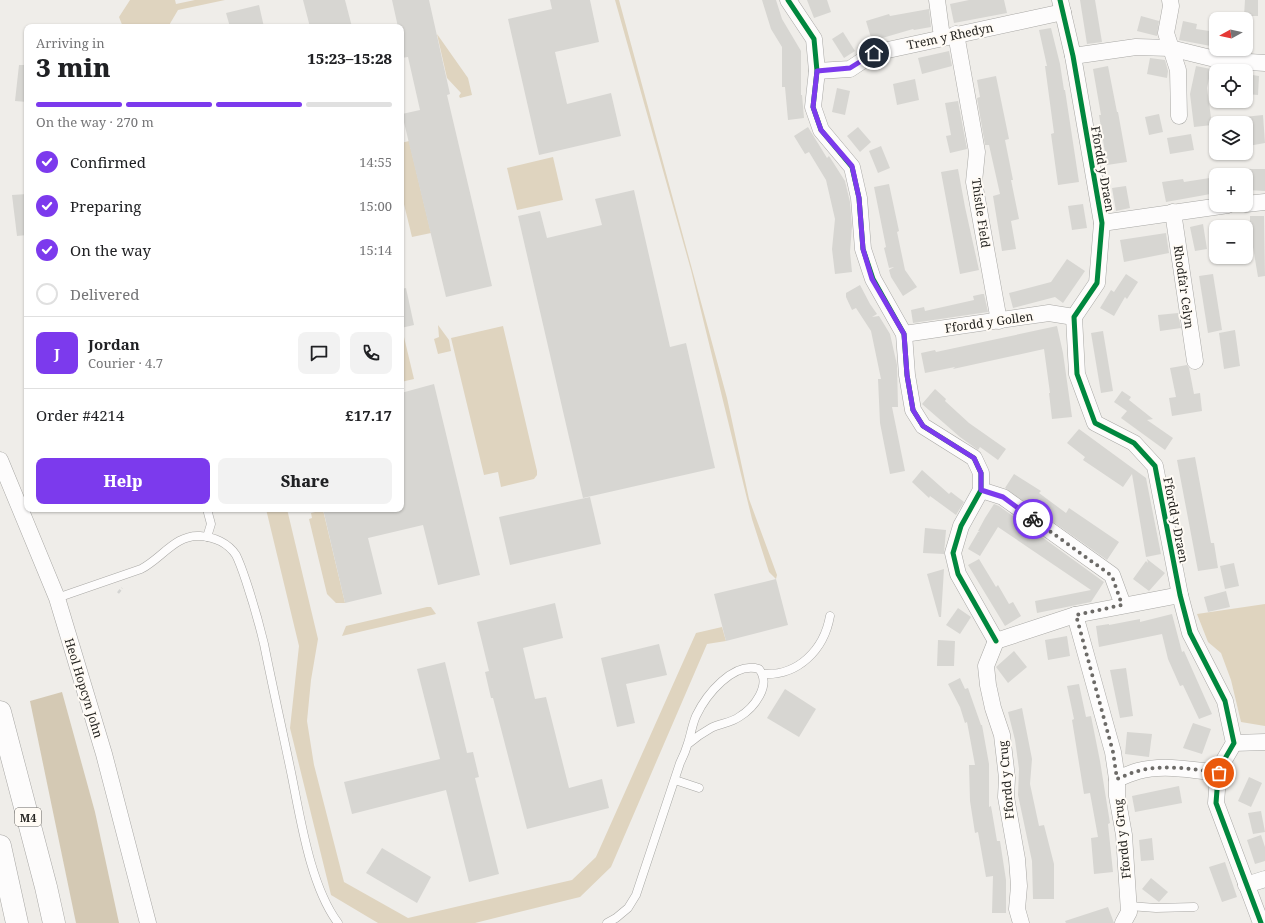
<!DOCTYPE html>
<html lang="en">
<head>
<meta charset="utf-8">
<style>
  :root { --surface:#fff; --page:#f2f2f2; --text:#202124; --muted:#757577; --line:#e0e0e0; --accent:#7c3aed }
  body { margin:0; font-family:"Noto Serif",serif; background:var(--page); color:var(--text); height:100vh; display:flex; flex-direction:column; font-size:15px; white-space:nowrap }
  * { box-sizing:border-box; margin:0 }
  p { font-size:13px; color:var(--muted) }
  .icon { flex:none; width:22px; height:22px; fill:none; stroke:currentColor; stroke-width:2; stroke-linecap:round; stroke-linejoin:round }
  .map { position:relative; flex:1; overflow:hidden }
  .sheet { position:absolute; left:24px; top:24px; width:380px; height:488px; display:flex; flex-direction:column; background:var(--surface); border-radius:8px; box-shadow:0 1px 3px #0004 }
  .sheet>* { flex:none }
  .needle { width:26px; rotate:262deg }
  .buttons { position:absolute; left:1209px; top:12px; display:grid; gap:8px }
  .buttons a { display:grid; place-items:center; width:44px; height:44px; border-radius:8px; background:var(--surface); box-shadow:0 1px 3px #0004; font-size:20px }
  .pin { position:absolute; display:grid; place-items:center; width:34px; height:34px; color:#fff; margin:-17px; border:2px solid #fff; border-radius:50%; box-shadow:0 1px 4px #0007 }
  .courier { position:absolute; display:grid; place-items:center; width:40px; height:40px; margin:-20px; border:3px solid #7c3aed; border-radius:50%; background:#fff; color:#222; box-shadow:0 1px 5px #0007 }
  .summary em { font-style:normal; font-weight:800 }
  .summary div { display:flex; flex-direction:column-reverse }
  .summary { display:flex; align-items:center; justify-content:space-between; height:68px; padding:0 12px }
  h1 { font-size:26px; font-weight:800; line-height:30px }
  .bar { display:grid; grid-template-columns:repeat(4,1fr); gap:6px 4px; align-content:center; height:48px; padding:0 12px }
  .bar i { height:5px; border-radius:3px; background:var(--line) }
  .bar .on { background:var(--accent) }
  .bar p { grid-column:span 4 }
  .line { display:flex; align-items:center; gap:10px; padding:0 12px; border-top:1px solid var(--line) }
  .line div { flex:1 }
  .round { display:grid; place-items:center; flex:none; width:42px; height:42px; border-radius:8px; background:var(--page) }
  ol { padding:0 12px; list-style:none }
  li { display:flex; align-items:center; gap:12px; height:44px }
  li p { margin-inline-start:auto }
  li .icon { padding:4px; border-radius:50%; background:var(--accent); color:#fff; stroke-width:4 }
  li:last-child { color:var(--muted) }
  li i { width:22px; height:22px; border:2px solid var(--line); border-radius:50% }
  .action { display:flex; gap:8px; margin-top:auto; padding:8px 12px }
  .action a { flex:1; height:46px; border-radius:8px; background:var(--accent); color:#fff; font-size:16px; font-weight:800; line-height:46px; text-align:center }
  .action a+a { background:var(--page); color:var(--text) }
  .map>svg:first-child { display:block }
  .green { fill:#dfd4bf }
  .forest { fill:#d4c9b4 }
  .building { fill:#d7d6d2 }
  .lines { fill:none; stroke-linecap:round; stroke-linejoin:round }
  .lane-casing { stroke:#a9a8a5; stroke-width:9 }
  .street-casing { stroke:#a9a8a5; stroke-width:17 }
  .highway-casing { stroke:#a9a8a5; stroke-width:23 }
  .path { stroke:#d4d4d2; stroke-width:2.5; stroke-dasharray:4 2; stroke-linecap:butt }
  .lane { stroke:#fdfcfc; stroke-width:8 }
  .street { stroke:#fdfcfc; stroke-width:16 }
  .highway { stroke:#fdfcfc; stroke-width:22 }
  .cycleway-casing { stroke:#fffbf5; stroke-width:8 }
  .cycleway { stroke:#00873e; stroke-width:5 }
  .done { stroke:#6c6a67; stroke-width:4; stroke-dasharray:0 7.2 }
  .route { stroke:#7c3aed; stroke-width:5 }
  .labels { text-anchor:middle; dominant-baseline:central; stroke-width:4; stroke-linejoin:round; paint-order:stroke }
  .shield { fill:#fffbf5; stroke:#666461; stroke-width:1 }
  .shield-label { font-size:11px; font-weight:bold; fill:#252421 }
  .street-label { font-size:12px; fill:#252421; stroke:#fffbf5 }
</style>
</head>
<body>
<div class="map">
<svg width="1265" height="923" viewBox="0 0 1265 923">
  <rect width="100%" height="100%" fill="#efede9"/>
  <g class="green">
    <path d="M130,0H175L176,4L195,0H225L178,10L168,27H123L119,17Z"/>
    <path d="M615,0H619L727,398L749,499L777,575L776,579L769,572L752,519L691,270Z"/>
    <path d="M437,34L468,78L472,95L460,98L459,96L461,93L447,78Z"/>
    <path d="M409,141L431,233L412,237L401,192V143Z"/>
    <path d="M553,157L563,200L517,210L507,168Z"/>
    <path d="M438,325L449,340L451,351L438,354L434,339L439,337Z"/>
    <path d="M503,326L537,471V475L534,479L501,487L498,472L484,475L451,338Z"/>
    <path d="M404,337L414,379L401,382V338Z"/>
    <path d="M266,509H287L318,639L311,680L307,721L314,765L344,882L408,918L572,880L596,857L696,633L722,627L726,641L707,644L611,867L580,897L475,923H378L331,895L290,728L299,646Z"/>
    <path d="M323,510L345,603H336L327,594L309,519L312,518L311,513Z"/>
    <path d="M1265,604V726L1241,722L1231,680L1221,653L1208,642L1197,614Z"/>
    <path d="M427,607H431L436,614L342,636L346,626Z"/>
  </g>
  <path class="forest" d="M62,692L95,812L119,923H76L30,701Z"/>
  <g class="building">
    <path d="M303,0H345L352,27H310Z"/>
    <path d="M392,0H429L450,94L447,95L492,286L446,297L402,114L420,110L408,57L401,58V27H398Z"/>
    <path d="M550,0H590L599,42L555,52L567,104L611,93L621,136L539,155L508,19L552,9Z"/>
    <path d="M762,0H776L782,19L801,51V95H802L804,118L788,120L785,87H782V47L771,29Z"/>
    <path d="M807,0H827L831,12L814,18Z"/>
    <path d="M969,0H1004L1007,13L954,23L950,4Z"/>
    <path d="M1080,0H1095L1102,42L1087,44Z"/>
    <path d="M1245,0H1258V16H1244Z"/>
    <path d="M259,5L264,27H230L226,13Z"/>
    <path d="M929,9L931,27L914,30L913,29L872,41L866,21L889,14L890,16Z"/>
    <path d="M1141,16L1159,21L1157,36L1137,31Z"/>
    <path d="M1183,21L1197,24L1196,29L1216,32V47L1179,40Z"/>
    <path d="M1051,28L1060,64L1064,90H1065L1079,182L1058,185L1051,134L1054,133L1045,66H1047L1039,30Z"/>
    <path d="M843,32L855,51L844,58L832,39Z"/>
    <path d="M949,51L952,66L922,74L918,58Z"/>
    <path d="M1150,58L1165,60L1168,71L1167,78L1147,74Z"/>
    <path d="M19,65H27V102L15,101Z"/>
    <path d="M1108,66L1117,112H1118L1127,162L1107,165L1099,115H1101L1093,69Z"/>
    <path d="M1196,66L1211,69L1207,88L1212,125L1194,127L1190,94Z"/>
    <path d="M1246,74L1259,76L1258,95L1246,94Z"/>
    <path d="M996,76L1009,139L1005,140L1013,180H1011L1019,219L1011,221L1016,249L1002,251L993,196L1000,194L989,145H985L977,98L980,97L977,80Z"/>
    <path d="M915,79L919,100L897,105L893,84Z"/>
    <path d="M837,88L850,91L845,115L832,112Z"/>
    <path d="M958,101L967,149L950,153L946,136L951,135L945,103Z"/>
    <path d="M1159,114L1163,132L1149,135L1145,117Z"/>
    <path d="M1263,115L1265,143L1248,146L1244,117Z"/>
    <path d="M808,127L827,158L829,156L845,181L850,202L852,226L850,252L852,272L835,274L832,249L835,219L826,180L809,152L805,154L794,136Z"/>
    <path d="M858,127L871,142L860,152L847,136Z"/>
    <path d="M1191,134L1194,150L1170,154L1167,138Z"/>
    <path d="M881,146L890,168L878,173L869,151Z"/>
    <path d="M958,169L965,207L979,270L960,274L941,172Z"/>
    <path d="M1247,169H1265V191L1247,190Z"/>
    <path d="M1216,177V193L1166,202L1162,182L1183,179L1184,182Z"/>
    <path d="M889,184L899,231L897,232L905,270L917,287L903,296L891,277L889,270L894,267L889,268L884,248L886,247L874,187Z"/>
    <path d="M1126,186L1130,208L1116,211L1112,188Z"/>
    <path d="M634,190L670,347L686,343L715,468L583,498L518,216L540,211L547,238L602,225L595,199Z"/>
    <path d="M27,194V235L17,236L12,195Z"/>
    <path d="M1083,204L1087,228L1072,230L1068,206Z"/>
    <path d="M1250,216H1264L1265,276L1258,277L1252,241H1250Z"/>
    <path d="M1203,224L1207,249L1195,251L1190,227Z"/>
    <path d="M1166,233L1169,253L1124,262L1120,240Z"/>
    <path d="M1067,259L1085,271L1063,303L1055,297L1013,308L1009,293L1051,282Z"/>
    <path d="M1126,274L1138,282L1127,299L1125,297L1114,316L1100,308L1111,290L1114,292Z"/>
    <path d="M1213,274L1222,330L1208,333L1199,276Z"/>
    <path d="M860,285L870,304L877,314L872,317L879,316L890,334L897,365L898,407H892L905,471L890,474L880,423L878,379H881L871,331L856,308L852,310L846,297V293Z"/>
    <path d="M406,288L414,325L401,328V289Z"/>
    <path d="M982,294H984L988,312L913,323L911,310L924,307L925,311L974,300L973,296Z"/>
    <path d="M1178,313L1181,328L1160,331L1158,315Z"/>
    <path d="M1057,326L1063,353L1072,417L1052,419L1049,393H1050L1044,349L953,369L955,367L925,373L921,353L935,350L936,352Z"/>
    <path d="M1235,330L1240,366L1224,369L1219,333Z"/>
    <path d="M1103,331L1113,391L1101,393L1091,333Z"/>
    <path d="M1187,365L1189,368L1194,394L1200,393L1202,411L1172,416L1169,398L1176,397L1170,368Z"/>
    <path d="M434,384L480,575L438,585L423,525L368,538L382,594L345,603L323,509H401V455L404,454L401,443V393Z"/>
    <path d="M935,389L946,399L945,401L969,423L1006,449L998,460L980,447L978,450L960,437L922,404Z"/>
    <path d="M1122,391L1131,397L1129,400L1153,419L1147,420L1173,438L1165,450L1121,418L1127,411L1114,402Z"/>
    <path d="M1079,429L1146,478L1161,554L1146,557L1132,474L1123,487L1083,460L1085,457L1067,443Z"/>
    <path d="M1195,457L1211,543H1214L1218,568L1198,571L1177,460Z"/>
    <path d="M922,470L949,494L951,492L964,502L956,515L930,496L929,498L912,482Z"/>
    <path d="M1014,474L1041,491L1039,493L1066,513L1069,508L1119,542L1107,560L1005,488Z"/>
    <path d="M590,497L601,544L510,565L499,517Z"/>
    <path d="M994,504L999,506L1104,582L1091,602L1037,613L1035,601L1091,590L998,527L980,556L968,549L978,532H980L978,531L985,518Z"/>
    <path d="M925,528L946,530L944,554L923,553Z"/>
    <path d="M979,559L996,587L998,585L1009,604L1013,602L1021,616L1005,626L968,565Z"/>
    <path d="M1147,559L1165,573L1149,591L1133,579L1146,561L1148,563Z"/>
    <path d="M1234,563L1239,586L1225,589L1220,566Z"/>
    <path d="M944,569L941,617H939L927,574Z"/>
    <path d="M776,579L788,625L726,641L714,594Z"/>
    <path d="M1226,591L1230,607L1208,612L1204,597Z"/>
    <path d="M555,603L563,638L523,648L535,699L546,697L569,788L602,779L609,808L527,829L493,698H491L485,672L489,671L477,622Z"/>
    <path d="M958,608L971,617L960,634L946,625Z"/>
    <path d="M1172,614L1182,652L1184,651L1212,714L1199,719L1183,685L1180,686L1168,659L1162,634L1099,647L1096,626L1109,624V625L1140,619V622Z"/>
    <path d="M1067,636L1070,656L1048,660L1045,640Z"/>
    <path d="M938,640L955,641L954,666H937Z"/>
    <path d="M659,644L667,675L626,684L635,723L617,727L601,658Z"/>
    <path d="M1014,651L1027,667L1008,683L996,667Z"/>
    <path d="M445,662L467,753L473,752L479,777L475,778L499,874L469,882L446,790L352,814L344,782L440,759L417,669Z"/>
    <path d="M1126,668L1133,716L1120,718L1110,670Z"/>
    <path d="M960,678L965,689L968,688L981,725H982L989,764V807L991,806L997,841H1000L1006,880V913H992L993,876L986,877L978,832L975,833L970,801L969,765H975L967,722L965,723L960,707L948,684Z"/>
    <path d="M1079,684L1086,717L1091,716L1100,761L1110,823L1108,824L1113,872L1094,874L1091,838L1098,837L1090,793L1084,794L1072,720L1074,719L1067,686Z"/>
    <path d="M785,689L816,709L799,737L767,718Z"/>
    <path d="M1022,708L1032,759L1030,784L1039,826L1044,825L1054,864V899H1033L1032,861L1018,795L1019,769L1015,740L1008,712Z"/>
    <path d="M1193,723L1211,729L1202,754L1183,748Z"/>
    <path d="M1127,732L1152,734L1149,757L1125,754Z"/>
    <path d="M1249,777L1262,783L1251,807L1238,801Z"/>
    <path d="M1179,786L1182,803L1135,812L1132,796Z"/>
    <path d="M1261,811L1265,832L1253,834L1248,813Z"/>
    <path d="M1261,835L1265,847V861L1255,864L1247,840Z"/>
    <path d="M1152,838L1154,860L1141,861L1139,840Z"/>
    <path d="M382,848L431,877L417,903L366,873Z"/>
    <path d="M1225,862L1237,897L1222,902L1209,867Z"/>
    <path d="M1151,878L1168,892L1159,902L1142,889Z"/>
    <path d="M1108,907L1114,923H1066L1065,921Z"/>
  </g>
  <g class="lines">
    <g class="lane-casing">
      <g id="lane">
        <path d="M207,509L211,524L207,537"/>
        <path d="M57,598L141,569C161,559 176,534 200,536C214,537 228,543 236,555C240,563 243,572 246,581C253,602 259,623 264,644C273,689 283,733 292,777C301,822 311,887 338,923"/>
        <path d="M763,674C798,676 824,650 830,616"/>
        <path d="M675,780L699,788"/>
        <path d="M1129,906L1156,908L1194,907"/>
        <path d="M607,923L616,918L628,908L636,895L680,763C683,757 686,750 688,743C691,734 692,725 696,716C706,695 733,661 759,669C772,685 754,708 739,717C731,723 720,723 711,728C702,733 695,738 688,744"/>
      </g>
    </g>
    <g class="street-casing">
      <g id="street">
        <path d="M788,0L814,39L817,71L813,107L821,130L852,167L859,198L863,249L873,279L904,334L907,375L913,410L923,426L974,458L981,473V490L961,526L953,553L958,574L996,641"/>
        <path d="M937,0L942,37"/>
        <path d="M1060,0L1073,56L1102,223L1097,283L1074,317L1077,374L1095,423L1134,443L1155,466L1180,595L1190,633L1225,701L1234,743L1223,762L1218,777L1216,803L1261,923"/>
        <path d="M1170,0L1171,6L1166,33L1178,70L1179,116"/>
        <path d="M956,34L977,152L974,182L999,321"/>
        <path d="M1073,56L1136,47L1170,48L1219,60L1265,63"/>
        <path d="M817,71L850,69L874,53L1063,12"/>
        <path d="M1246,204L1265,202"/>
        <path d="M1173,212L1195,361"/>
        <path d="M1102,223L1228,205"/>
        <path d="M904,334L1049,313L1074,317"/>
        <path d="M0,460L57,598L104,754L148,923"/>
        <path d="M981,490L1003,497L1112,575L1123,605"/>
        <path d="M1075,615L1113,752L1117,779V796L1124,835L1129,912L1123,923"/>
        <path d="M996,641L986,666L988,685L993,708L1002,735L1007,778L1006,797L1017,859L1019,886L1017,909L1021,923"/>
        <path d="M996,641L1075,615L1180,595"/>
        <path d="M1234,743L1265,742"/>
        <path d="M1117,779C1124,776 1131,773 1138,771C1163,764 1194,770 1219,773"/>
        <path d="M1246,885L1265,879"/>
      </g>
    </g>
    <g class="highway-casing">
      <g id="highway">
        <path d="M0,712L46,887L54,923"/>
        <path d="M0,846L17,923"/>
      </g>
    </g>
    <path class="path" d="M118,593L122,588"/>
    <use href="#lane" class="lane"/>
    <use href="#street" class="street"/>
    <use href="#highway" class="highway"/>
    <g class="cycleway-casing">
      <g id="cycleway">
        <path d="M788,0L814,39L817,71L813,107L821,130L852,167L859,198L863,249L873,279L904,334L907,375L913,410L923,426L974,458L981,473V490L961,526L953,553L958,574L996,641"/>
        <path d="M1060,0L1073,56L1102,223L1097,283L1074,317L1077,374L1095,423L1134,443L1155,466L1180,595L1190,633L1225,701L1234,743L1223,762L1218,777L1216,803L1261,923"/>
      </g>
    </g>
    <use href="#cycleway" class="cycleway"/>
  </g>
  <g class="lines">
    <path class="done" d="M1033,519L1112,576L1122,605L1076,615L1113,752L1117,779C1124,776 1131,773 1138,771C1163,764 1194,769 1219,773"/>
    <path class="route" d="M874,53L850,68L817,71L813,107L821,130L852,166L859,198L863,249L872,279L904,334L907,375L913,410L923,426L974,458L981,473V490L1003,497L1033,519"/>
  </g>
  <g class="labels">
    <rect class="shield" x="15" y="808" width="26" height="18" rx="3"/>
    <g class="shield-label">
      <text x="28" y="817">M4</text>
    </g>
    <g class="street-label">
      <text transform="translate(950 36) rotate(-12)">Trem y Rhedyn</text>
      <text transform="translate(1103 169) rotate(80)">Ffordd y Draen</text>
      <text transform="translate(981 213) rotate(82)">Thistle Field</text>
      <text transform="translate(1184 287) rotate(82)">Rhodfa'r Celyn</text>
      <text transform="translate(989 322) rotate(-8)">Ffordd y Gollen</text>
      <text transform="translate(1176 520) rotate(79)">Ffordd y Draen</text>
      <text transform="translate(84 688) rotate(73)">Heol Hopcyn John</text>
      <text transform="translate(1006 780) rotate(-95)">Ffordd y Crug</text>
      <text transform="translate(1122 839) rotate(-96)">Ffordd y Grug</text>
    </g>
  </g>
</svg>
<div class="buttons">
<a><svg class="needle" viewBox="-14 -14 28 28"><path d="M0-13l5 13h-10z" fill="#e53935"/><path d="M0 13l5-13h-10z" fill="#757577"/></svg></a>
<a><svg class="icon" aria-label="locate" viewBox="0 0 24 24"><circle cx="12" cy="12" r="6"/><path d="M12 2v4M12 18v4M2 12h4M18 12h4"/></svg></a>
<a><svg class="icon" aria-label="layers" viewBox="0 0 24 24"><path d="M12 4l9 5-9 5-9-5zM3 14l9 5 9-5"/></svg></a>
<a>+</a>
<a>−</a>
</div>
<div class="pin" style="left:1219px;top:773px;background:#ea580c"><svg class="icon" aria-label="bag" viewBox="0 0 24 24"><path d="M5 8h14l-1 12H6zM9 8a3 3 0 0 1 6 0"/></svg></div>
<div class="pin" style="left:874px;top:53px;background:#1f2937"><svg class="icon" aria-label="home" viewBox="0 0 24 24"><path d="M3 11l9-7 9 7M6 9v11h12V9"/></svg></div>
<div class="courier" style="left:1033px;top:519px"><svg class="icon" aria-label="bike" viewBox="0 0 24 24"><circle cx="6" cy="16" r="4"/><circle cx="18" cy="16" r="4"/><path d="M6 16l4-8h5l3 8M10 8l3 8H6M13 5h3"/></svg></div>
<section class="sheet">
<div class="summary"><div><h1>3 min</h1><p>Arriving in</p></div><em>15:23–15:28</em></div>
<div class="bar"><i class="on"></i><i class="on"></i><i class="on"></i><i></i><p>On the way · 270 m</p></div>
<ol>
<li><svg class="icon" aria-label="check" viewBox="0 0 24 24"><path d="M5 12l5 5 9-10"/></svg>Confirmed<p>14:55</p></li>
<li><svg class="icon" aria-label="check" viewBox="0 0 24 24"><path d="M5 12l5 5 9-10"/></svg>Preparing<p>15:00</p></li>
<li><svg class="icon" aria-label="check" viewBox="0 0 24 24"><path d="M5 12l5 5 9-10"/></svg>On the way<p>15:14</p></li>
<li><i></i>Delivered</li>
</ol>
<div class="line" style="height:72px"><b class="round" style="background:var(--accent);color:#fff">J</b><div><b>Jordan</b><p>Courier · 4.7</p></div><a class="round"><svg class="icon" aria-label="chat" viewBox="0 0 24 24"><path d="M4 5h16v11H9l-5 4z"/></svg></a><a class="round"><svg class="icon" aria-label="phone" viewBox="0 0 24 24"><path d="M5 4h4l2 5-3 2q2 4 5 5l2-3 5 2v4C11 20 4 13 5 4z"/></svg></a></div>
<div class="line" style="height:52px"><div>Order #4214</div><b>£17.17</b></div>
<div class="action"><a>Help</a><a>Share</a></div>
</section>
</div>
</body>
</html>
